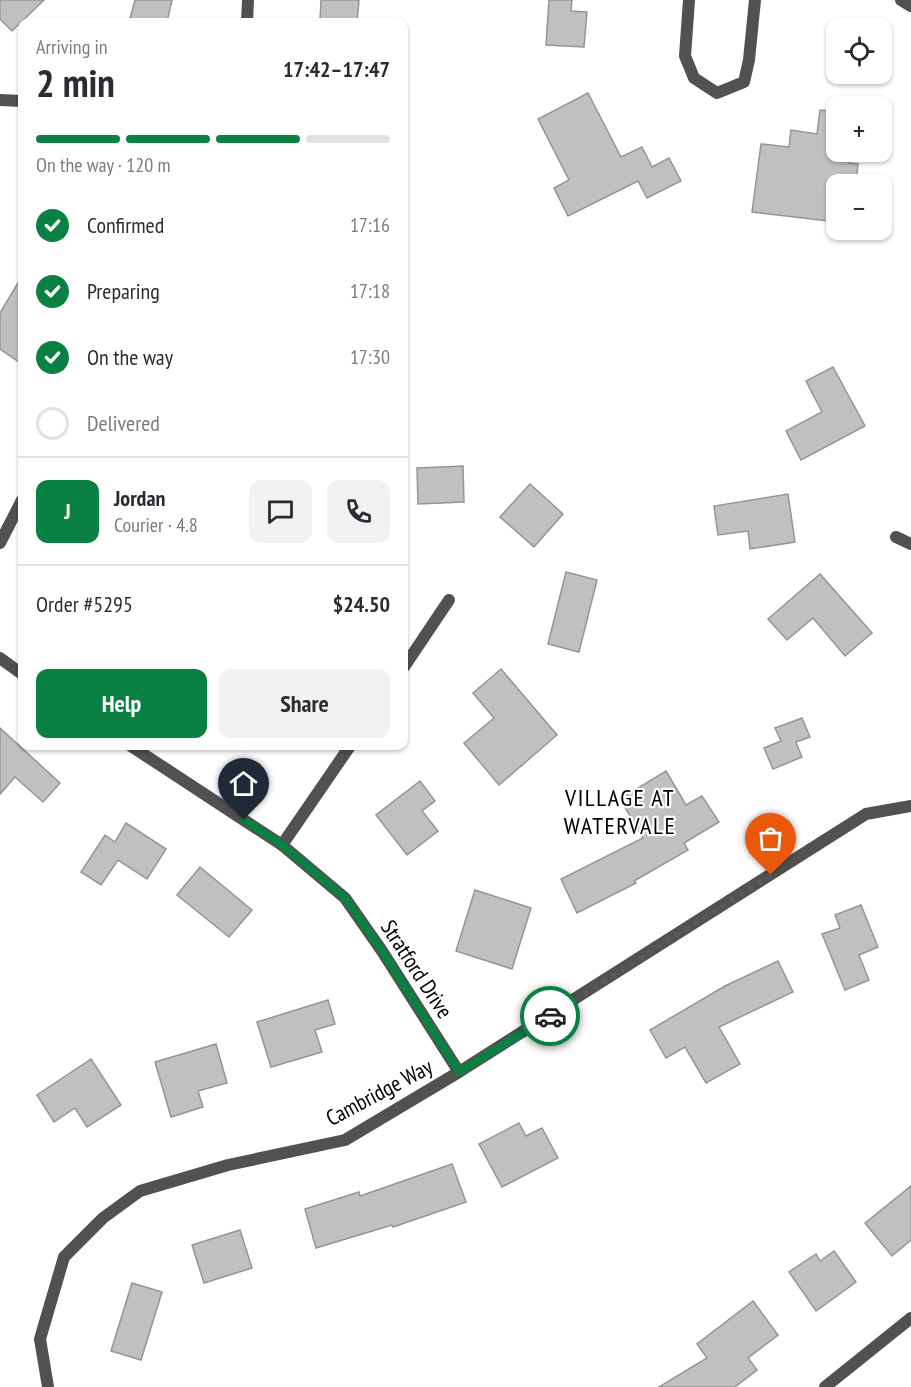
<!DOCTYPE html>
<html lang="en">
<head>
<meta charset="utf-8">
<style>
  :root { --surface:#fff; --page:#f2f2f3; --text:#2b2b33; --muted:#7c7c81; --line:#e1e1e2; --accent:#0b8043 }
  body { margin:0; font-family:"PT Sans Narrow",sans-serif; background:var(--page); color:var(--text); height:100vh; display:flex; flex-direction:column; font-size:22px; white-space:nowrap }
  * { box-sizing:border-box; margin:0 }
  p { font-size:20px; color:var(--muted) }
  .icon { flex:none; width:33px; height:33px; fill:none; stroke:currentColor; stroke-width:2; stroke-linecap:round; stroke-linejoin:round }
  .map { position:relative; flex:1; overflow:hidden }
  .panel { position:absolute; left:18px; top:18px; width:390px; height:732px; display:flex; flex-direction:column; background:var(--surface); border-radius:12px; box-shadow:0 2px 4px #0004 }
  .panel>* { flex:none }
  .tools { position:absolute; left:826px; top:18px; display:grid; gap:12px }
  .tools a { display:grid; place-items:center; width:66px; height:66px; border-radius:12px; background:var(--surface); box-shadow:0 2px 4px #0004; font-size:30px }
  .pin { position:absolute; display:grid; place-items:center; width:51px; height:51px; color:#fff; margin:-62px -26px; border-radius:50% 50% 50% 0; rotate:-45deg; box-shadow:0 0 6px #0007 }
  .pin .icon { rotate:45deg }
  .courier { position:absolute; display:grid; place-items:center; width:60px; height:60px; margin:-30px; border:4px solid #0b8043; border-radius:50%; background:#fff; color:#222; box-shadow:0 2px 8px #0007 }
  .overview em { font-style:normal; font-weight:700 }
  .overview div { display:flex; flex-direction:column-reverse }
  .overview { display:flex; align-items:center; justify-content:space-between; height:102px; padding:0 18px }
  h1 { font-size:39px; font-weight:700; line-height:45px }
  .bar { display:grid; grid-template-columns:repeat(4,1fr); gap:9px 6px; align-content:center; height:72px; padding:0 18px }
  .bar i { height:8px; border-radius:4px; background:var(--line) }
  .bar .active { background:var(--accent) }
  .bar p { grid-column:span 4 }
  .line { display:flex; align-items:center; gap:15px; padding:0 18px; border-top:2px solid var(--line) }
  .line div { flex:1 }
  .round { display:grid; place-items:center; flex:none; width:63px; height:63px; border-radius:12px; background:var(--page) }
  ol { padding:0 18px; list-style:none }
  li { display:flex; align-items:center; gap:18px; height:66px }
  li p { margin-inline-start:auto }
  li .icon { padding:6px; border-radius:50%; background:var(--accent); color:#fff; stroke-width:4 }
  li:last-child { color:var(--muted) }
  li i { width:33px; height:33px; border:3px solid var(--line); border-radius:50% }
  .button { display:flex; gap:12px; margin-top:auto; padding:12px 18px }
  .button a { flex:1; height:69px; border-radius:12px; background:var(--accent); color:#fff; font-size:24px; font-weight:700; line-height:69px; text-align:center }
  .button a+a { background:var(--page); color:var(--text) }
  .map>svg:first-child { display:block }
  .building { fill:#c0c0c0; stroke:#959595; stroke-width:1.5 }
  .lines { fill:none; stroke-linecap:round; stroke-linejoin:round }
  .minor { stroke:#515151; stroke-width:12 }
  .done { stroke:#595959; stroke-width:6; stroke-dasharray:0 10.8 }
  .route { stroke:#0b8043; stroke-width:8 }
  .labels { text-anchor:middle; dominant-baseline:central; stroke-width:4.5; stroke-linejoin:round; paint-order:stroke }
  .street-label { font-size:22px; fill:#000; stroke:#fff }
  .neighbourhood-label { font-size:24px; letter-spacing:1.5px; fill:#000; stroke:#fff }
</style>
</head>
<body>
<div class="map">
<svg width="911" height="1387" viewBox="0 0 911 1387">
  <rect width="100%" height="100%" fill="#fff"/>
  <g class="building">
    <path d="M0,0H44L12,31L0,19Z"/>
    <path d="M135,0H172L167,22H129Z"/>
    <path d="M321,0H359L357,22L320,20Z"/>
    <path d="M549,0H572L571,11L587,12L584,47L546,45Z"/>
    <path d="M588,93L621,157L642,147L652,167L669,158L681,181L647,198L638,181L568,216L554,188L569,180L538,119Z"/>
    <path d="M820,110L837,112V152H851L849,163L858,164L856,184H837V222L752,212L761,144L789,147L791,130L817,134Z"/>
    <path d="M22,276V364L0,349V313Z"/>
    <path d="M833,367L865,426L801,460L786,431L822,412L806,381Z"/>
    <path d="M463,466L464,502L418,504L417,468Z"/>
    <path d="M530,484L563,514L534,547L500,517Z"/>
    <path d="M788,494L795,542L750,549L748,531L718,535L714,506Z"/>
    <path d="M566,572L597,580L579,652L548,644Z"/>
    <path d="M820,574L872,633L845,656L813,618L787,640L768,619Z"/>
    <path d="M501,669L557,735L499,785L464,743L494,718L473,693Z"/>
    <path d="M802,718L810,737L796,742L802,757L773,769L764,748L781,741L775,728Z"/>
    <path d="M0,728L60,783L43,802L15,777L0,794Z"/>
    <path d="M666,771L686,805L702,796L719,822L684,843L688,850L634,881L636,883L577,913L561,879L643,838L620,799Z"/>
    <path d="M420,781L435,801L422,811L438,831L407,855L376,815Z"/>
    <path d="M126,823L166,849L147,879L118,860L101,885L81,872L105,835L115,842Z"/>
    <path d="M200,867L252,910L229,937L177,895Z"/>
    <path d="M475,890L531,908L512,969L456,951Z"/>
    <path d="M861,905L878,947L859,955L869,980L845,990L822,934L840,928L835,915Z"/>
    <path d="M778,961L793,992L719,1027L740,1064L706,1083L685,1047L666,1058L650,1030L725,986Z"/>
    <path d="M328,1000L335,1024L315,1030L322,1052L271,1067L257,1022Z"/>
    <path d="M216,1044L227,1083L198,1091L203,1107L171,1117L155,1062Z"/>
    <path d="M91,1059L121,1105L87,1127L75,1108L54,1122L37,1095Z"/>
    <path d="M519,1123L526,1136L542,1128L558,1158L502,1187L479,1144Z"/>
    <path d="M452,1164L466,1202L393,1227L392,1225L316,1248L305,1209L359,1192L360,1196Z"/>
    <path d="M911,1186V1240L892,1256L865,1223Z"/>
    <path d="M240,1230L252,1268L204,1283L192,1245Z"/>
    <path d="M834,1251L856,1282L816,1311L789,1272L816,1254L820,1261Z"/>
    <path d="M132,1283L162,1292L141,1360L111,1351Z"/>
    <path d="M753,1301L778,1335L748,1358L757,1370L735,1387H659L707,1358L697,1344Z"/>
  </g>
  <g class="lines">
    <g class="minor">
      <path d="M689,0L685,56L694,78L717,93L744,82L749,60L755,0"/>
      <path d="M901,0L911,6"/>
      <path d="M247,22L248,0"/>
      <path d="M0,100L22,101"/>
      <path d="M896,537L911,544"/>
      <path d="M0,543L22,500"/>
      <path d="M0,658L22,674"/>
      <path d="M404,667L449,600"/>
      <path d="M131,746L282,845L345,898L382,951L459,1072"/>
      <path d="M282,845L350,746"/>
      <path d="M48,1387L40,1339L64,1257L103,1218L140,1191L228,1165L345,1140L459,1072L866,814L911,806"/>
      <path d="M825,1387L911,1318"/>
    </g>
  </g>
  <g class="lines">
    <path class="done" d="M550,1016L771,875"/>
    <path class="route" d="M244,820L282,845L345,898L382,951L459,1072L550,1016"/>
  </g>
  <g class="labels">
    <g class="street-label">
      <text transform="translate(417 969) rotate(57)">Stratford Drive</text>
      <text transform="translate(379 1092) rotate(-28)">Cambridge Way</text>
    </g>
    <g class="neighbourhood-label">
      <text x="620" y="797">VILLAGE AT<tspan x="620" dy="28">WATERVALE</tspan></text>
    </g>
  </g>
</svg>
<div class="tools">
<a><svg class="icon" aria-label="locate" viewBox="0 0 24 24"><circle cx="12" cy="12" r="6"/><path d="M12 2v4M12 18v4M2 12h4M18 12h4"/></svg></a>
<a>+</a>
<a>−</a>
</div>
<div class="pin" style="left:771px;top:875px;background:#ea580c"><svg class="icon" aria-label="bag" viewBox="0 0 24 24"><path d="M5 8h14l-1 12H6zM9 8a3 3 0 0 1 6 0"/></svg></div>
<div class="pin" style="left:244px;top:820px;background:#1f2937"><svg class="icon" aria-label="home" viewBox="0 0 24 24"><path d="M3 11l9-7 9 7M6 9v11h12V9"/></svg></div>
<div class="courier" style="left:550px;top:1016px"><svg class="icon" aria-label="car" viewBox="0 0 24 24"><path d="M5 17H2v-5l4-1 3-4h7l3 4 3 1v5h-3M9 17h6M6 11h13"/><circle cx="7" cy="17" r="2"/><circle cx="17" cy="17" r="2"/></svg></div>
<section class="panel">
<div class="overview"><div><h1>2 min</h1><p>Arriving in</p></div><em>17:42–17:47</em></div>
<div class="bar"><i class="active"></i><i class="active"></i><i class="active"></i><i></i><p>On the way · 120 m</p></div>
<ol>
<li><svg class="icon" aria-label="check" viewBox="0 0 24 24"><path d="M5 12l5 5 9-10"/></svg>Confirmed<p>17:16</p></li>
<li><svg class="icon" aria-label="check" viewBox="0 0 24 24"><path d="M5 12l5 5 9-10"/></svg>Preparing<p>17:18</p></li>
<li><svg class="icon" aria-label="check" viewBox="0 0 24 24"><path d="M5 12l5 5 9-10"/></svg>On the way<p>17:30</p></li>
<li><i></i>Delivered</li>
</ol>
<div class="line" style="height:108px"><b class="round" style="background:var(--accent);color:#fff">J</b><div><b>Jordan</b><p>Courier · 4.8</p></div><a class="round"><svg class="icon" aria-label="chat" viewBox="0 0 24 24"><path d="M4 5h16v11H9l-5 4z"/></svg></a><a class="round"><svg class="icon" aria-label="phone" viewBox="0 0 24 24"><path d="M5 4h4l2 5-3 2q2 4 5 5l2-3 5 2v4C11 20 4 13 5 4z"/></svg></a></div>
<div class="line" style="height:78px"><div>Order #5295</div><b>$24.50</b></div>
<div class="button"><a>Help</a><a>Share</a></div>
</section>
</div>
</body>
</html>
